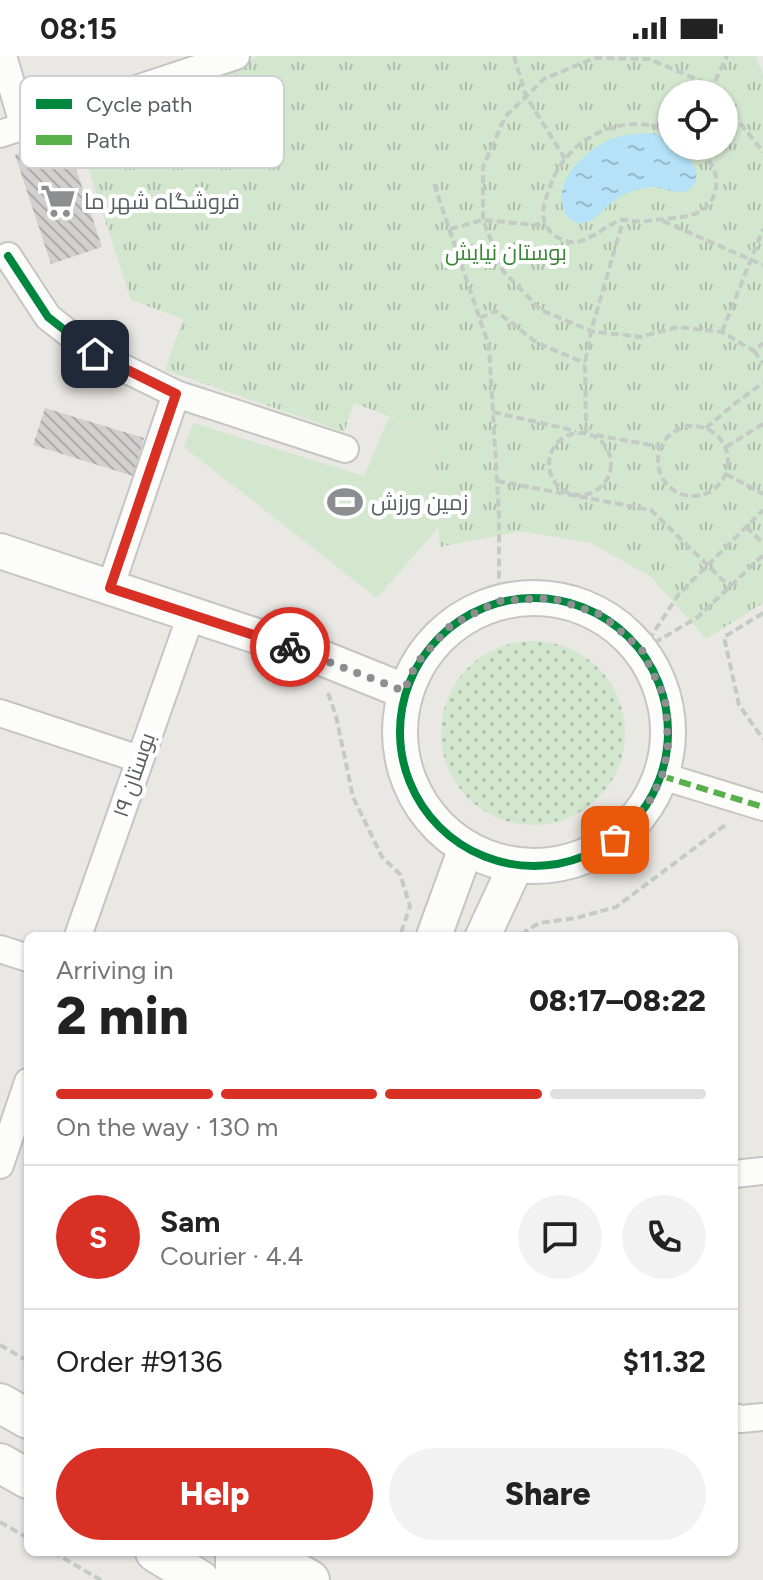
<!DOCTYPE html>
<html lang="en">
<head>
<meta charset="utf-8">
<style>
  :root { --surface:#fff; --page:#f2f2f2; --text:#222; --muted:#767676; --line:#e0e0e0; --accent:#d93025 }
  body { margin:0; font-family:Figtree,Cairo,sans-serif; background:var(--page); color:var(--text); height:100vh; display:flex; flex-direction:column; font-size:30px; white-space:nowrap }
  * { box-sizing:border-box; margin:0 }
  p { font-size:26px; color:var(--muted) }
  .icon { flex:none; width:44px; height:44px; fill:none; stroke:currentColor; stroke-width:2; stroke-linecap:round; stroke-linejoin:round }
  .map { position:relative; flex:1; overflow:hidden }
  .panel { position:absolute; left:24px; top:876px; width:714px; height:624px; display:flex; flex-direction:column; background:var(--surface); border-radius:12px; box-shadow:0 2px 6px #0004 }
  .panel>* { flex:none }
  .buttons { position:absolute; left:658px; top:24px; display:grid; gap:16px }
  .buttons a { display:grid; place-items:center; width:80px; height:80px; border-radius:50%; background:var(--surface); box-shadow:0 2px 6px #0004; font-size:40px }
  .pin { position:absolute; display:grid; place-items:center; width:68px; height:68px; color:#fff; margin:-34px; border-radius:16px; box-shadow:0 4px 12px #0006 }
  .courier { position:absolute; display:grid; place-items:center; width:80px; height:80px; margin:-40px; border:6px solid #d93025; border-radius:50%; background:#fff; color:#222; box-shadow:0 2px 10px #0007 }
  .head em { font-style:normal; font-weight:800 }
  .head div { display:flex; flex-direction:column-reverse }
  .head { display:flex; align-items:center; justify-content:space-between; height:136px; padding:0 32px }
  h1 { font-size:52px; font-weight:800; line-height:60px }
  .bar { display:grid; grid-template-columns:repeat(4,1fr); gap:12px 8px; align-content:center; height:96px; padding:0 32px }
  .bar i { height:10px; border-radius:6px; background:var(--line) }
  .bar .on { background:var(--accent) }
  .bar p { grid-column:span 4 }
  .line { display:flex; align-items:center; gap:20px; padding:0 32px; border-top:2px solid var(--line) }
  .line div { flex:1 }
  .round { display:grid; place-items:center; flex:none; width:84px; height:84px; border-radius:42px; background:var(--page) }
  .cta { display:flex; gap:16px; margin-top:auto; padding:16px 32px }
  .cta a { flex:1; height:92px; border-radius:48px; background:var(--accent); color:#fff; font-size:32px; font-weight:800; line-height:92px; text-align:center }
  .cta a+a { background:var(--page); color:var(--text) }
  .status { display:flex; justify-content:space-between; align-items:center; height:56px; padding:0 40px; background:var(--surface); direction:ltr }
  .status svg { height:22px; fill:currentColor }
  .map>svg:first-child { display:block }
  .grass { fill:url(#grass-dots) }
  .park { fill:url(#park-tufts); fill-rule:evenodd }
  .pitch { fill:#d3e6ce }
  .water { fill:url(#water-ripples) }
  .building { fill:url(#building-back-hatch) }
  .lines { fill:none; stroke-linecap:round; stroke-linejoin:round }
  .minor-casing { stroke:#c5c5c4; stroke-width:30 }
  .tertiary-casing { stroke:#c5c5c4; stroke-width:38 }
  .secondary-casing { stroke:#c6c6c6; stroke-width:42 }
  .path { stroke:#c4cac6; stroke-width:4; stroke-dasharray:8 4; stroke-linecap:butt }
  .minor { stroke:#fcfcfb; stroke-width:26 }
  .tertiary { stroke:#fcfcfb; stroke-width:34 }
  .secondary { stroke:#fcfcfb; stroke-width:38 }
  .quiet { stroke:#58b04a; stroke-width:6; stroke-dasharray:12 6; stroke-linecap:butt }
  .cycleway-casing { stroke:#fff; stroke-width:13 }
  .cycleway { stroke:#00873e; stroke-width:8 }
  .done { stroke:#8c8e90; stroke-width:8; stroke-dasharray:0 14.4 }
  .route { stroke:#d93025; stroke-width:10 }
  .labels { text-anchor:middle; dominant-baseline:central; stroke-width:8; stroke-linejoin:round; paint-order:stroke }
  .poi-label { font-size:22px; fill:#595e62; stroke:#fff; text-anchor:start }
  .park-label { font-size:22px; fill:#398634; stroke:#fff }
  .street-label { font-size:22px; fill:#595e62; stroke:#fff }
  .key { fill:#fff; stroke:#cdcfd0; stroke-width:2 }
  .key-label { font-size:22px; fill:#595e62 }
</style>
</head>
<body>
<div class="status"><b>08:15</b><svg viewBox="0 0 49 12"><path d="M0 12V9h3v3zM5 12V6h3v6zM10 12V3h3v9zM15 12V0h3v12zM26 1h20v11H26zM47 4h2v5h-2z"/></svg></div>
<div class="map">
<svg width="763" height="1524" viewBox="0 0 763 1524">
  <defs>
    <pattern id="grass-dots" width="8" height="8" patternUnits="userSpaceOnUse" patternTransform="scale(2)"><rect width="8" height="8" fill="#d3e6ce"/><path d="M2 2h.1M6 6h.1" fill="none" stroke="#aebeab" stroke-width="1.8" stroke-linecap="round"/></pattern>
    <pattern id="park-tufts" width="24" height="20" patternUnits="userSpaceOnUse" patternTransform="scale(2)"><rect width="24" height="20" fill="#d3e6ce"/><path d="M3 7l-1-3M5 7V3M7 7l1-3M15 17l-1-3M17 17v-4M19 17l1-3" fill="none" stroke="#aebeab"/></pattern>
    <pattern id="water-ripples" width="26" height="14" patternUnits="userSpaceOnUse" patternTransform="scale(2)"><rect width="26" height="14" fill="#b5e2f7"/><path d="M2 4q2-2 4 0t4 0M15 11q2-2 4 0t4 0" fill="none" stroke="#96bacb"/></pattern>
    <pattern id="building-back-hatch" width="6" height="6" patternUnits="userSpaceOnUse" patternTransform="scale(2)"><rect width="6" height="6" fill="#d1d0ce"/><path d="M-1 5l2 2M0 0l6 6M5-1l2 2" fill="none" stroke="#adacab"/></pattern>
  </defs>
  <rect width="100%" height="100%" fill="#eae8e4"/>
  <circle class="grass" cx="533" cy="677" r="92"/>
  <path class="park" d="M260,0H756L763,19V547L706,583L651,521L591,487L522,475L440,491L431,376L354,347L344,376L165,314L183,263L131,244L73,66ZM672,38H724V90H672Z"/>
  <path class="pitch" d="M389,361L431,376L438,472L377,542L184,391L193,367L364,420Z"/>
  <path class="water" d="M654,77L672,86V90H679C688,101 706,118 691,132C687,135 684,136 679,136C671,136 663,132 655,131C642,131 631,135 620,141C605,148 593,173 574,166C566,162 563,155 562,146C558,122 582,100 601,88C617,78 636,78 654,77Z"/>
  <g class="building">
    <path d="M66,82L102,191L51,208L15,99Z"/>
    <path d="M45,352L144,382L133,420L33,389Z"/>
  </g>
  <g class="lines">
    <g class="minor-casing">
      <g id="minor">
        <path d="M3,0L24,71"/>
        <path d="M0,78L236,0"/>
        <path d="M8,200L48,261L95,298L176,338L110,532"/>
        <path d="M176,338L345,393"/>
        <path d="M0,657L139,703"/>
        <path d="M662,720L763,751"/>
        <path d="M78,880L191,559"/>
        <path d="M0,893L28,902"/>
        <path d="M0,1109L28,1026"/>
        <path d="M734,1118L763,1115"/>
        <path d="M734,1361L741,1363L763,1361"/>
      </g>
    </g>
    <g class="tertiary-casing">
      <g id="tertiary">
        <path d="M0,495L317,600L404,635"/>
        <circle cx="534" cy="676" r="134"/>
        <path d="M434,880L466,792"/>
        <path d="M483,880L516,809"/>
        <path d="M233,1524V1496"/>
        <path d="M255,1524L277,1505L279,1496"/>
      </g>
    </g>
    <g class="secondary-casing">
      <g id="secondary">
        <path d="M0,1347L28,1363"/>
        <path d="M0,1407L28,1423"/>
        <path d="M155,1496L200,1524"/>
        <path d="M262,1496L310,1524"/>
      </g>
    </g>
    <g class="path">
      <path d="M514,0L526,40L565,103"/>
      <path d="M710,36L727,0"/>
      <path d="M712,38L699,24L649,3L594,2L544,23L505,61L483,111V164L503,215L541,254L591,275L640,281L678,271L722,276L754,295L763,287"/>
      <path d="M724,50L737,63L763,96"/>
      <path d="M672,76C664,74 656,70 648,69C607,63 565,89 551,128C547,140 541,151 544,164C547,176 558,184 571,186C588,188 605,169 621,164C627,163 628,165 633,165C643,166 654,164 664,163C687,161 712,159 716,131C719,115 707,100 694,90"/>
      <path d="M434,128L489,290L499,459V545"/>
      <path d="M663,165L763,209"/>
      <path d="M450,173L483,164L546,170"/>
      <path d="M480,262L496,255L537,287L585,307"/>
      <path d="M722,276L763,173"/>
      <path d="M754,295L763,307"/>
      <path d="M493,356L576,375"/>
      <circle cx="693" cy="405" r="35"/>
      <path d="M706,372L733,349L763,327"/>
      <circle cx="580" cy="408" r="31"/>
      <path d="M586,377L585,307L591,275L623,165"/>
      <path d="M596,379L661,391"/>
      <path d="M726,391L763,368"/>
      <path d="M726,418L763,438"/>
      <path d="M497,425L651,454L730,531"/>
      <path d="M746,471L763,487"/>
      <path d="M763,557L724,581L739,649L763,683"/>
      <path d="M644,593L698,561L763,499"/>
      <path d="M642,594L679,538L763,454"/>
      <path d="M328,637L336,660L353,741L382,801L400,818L410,850L400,880"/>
      <path d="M523,880L526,875L539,867L576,862L616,851L728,767"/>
      <path d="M0,1289L28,1305"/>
      <path d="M0,1466L28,1482"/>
      <path d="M53,1496L101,1524"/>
    </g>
    <use href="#minor" class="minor"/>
    <use href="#tertiary" class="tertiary"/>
    <use href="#secondary" class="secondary"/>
    <path class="quiet" d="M662,720L763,751"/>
    <g class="cycleway-casing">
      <g id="cycleway">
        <path d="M8,200L48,261L95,298L176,338L110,532"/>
        <circle cx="534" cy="676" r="134"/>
      </g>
    </g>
    <use href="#cycleway" class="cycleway"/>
  </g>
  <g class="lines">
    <path class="done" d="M290,591L404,635L416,608L451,569L499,545L552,542L602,559L642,594L665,642L667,668L668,693L662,720L651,743L615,784"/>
    <path class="route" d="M95,298L176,338L110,532L290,591"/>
  </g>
  <defs>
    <g id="supermarket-bare" transform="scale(2.76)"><path d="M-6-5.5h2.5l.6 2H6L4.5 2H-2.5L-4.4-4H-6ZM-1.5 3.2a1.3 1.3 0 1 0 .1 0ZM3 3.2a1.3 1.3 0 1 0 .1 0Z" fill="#8c8e90" stroke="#fff" stroke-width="2.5" paint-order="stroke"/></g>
    <g id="stadium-bare" transform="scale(2.76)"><path d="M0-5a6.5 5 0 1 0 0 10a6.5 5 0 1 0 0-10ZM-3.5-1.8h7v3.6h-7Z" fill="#8c8e90" stroke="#fff" stroke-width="2.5" paint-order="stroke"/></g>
  </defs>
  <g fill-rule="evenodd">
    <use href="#supermarket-bare" x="58" y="145"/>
    <use href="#stadium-bare" x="345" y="446"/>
  </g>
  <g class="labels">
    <g class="poi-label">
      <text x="84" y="145">فروشگاه شهر ما</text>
      <text x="371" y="446">زمین ورزش</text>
    </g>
    <g class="park-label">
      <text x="506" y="196">بوستان نیایش</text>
    </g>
    <g class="street-label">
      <text transform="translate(134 719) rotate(-71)">بوستان ۱۹</text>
    </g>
  </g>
  <rect x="20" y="20" width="264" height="92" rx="12" class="key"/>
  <rect x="36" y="43" width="36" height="10" fill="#00873e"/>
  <rect x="36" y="79" width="36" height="10" fill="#58b04a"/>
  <g class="key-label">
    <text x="86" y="56">Cycle path</text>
    <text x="86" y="92">Path</text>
  </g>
</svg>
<div class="buttons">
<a><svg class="icon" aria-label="locate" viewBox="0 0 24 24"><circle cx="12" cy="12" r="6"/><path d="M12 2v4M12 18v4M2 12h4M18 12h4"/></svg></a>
</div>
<div class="pin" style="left:615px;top:784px;background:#ea580c"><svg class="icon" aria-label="bag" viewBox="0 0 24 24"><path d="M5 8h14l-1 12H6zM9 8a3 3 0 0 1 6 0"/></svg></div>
<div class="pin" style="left:95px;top:298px;background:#1f2937"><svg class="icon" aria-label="home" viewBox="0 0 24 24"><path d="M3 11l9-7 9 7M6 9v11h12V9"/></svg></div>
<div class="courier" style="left:290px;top:591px"><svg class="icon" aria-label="bike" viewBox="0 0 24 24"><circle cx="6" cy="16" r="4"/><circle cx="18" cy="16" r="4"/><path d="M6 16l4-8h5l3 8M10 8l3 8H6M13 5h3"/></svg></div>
<section class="panel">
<div class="head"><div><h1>2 min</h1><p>Arriving in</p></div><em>08:17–08:22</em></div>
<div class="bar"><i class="on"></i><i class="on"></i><i class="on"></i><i></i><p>On the way · 130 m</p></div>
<div class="line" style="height:144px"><b class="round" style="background:var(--accent);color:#fff">S</b><div><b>Sam</b><p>Courier · 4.4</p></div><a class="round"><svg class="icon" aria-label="chat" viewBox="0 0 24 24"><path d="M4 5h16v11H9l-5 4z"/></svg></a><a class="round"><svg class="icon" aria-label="phone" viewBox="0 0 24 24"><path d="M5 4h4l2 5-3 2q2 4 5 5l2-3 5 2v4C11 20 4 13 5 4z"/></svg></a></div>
<div class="line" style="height:104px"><div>Order #9136</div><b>$11.32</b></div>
<div class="cta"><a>Help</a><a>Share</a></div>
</section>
</div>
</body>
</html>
